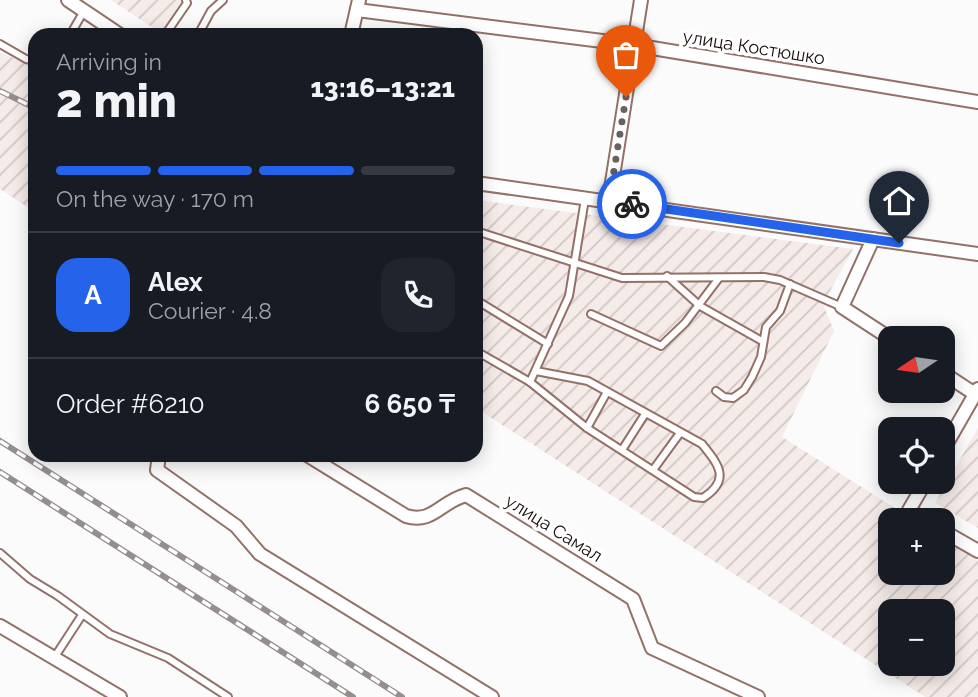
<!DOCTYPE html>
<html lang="en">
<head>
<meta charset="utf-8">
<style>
  :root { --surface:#171b24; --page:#20242c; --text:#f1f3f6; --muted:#9ea1a6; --line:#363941; --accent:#2563eb }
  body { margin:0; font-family:Raleway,sans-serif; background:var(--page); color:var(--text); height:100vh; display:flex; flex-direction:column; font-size:26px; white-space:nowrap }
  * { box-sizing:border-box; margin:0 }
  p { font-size:23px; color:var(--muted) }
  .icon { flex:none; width:38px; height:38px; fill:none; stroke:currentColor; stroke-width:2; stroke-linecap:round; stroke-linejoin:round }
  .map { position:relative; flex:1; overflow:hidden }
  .drawer { position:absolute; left:28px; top:28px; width:455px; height:434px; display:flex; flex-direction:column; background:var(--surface); border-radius:21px; box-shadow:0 4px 18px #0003 }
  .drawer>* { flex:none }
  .needle { width:46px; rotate:257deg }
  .controls { position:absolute; left:878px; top:326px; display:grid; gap:14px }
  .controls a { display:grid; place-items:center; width:77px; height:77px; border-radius:14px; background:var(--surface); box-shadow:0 4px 18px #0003; font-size:35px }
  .pin { position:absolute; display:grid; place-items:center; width:60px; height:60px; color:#fff; margin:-72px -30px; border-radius:50% 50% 50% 0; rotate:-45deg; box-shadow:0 0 7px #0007 }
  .pin .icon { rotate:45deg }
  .courier { position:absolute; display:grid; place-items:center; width:70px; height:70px; margin:-35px; border:5px solid #2563eb; border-radius:50%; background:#fff; color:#222; box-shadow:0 2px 9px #0007 }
  .headline em { font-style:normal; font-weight:800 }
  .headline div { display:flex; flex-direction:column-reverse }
  .headline { display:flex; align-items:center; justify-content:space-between; height:119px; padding:0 28px }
  h1 { font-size:46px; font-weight:800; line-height:52px }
  .bar { display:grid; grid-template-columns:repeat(4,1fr); gap:10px 7px; align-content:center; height:84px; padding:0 28px }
  .bar i { height:9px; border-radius:5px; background:var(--line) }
  .bar .selected { background:var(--accent) }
  .bar p { grid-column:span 4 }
  .line { display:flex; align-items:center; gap:18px; padding:0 28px; border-top:2px solid var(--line) }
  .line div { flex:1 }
  .round { display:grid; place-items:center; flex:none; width:74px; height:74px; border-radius:21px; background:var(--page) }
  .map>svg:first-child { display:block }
  .industrial { fill:url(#industrial-furrows); fill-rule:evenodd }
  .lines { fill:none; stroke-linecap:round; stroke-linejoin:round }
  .service-casing { stroke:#937168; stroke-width:10 }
  .minor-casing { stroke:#937168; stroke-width:16 }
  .service { stroke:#fff; stroke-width:6 }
  .minor { stroke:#fff; stroke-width:12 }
  .rail-casing { stroke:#948e8d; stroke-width:6 }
  .rail { stroke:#fff; stroke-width:3.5; stroke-dasharray:10; stroke-linecap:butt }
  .done { stroke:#69615f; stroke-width:7; stroke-dasharray:0 12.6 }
  .route { stroke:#2563eb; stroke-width:9 }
  .labels { text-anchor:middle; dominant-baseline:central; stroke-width:7; stroke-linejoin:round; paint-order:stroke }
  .street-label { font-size:18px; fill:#1a0e0b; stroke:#fff }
</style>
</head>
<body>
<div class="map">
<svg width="978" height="697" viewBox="0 0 978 697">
  <defs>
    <pattern id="industrial-furrows" width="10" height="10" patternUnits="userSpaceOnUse" patternTransform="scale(1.75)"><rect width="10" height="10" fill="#f5ebe8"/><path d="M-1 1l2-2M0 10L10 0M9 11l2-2" fill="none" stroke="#d1c8c6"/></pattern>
  </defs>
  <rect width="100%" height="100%" fill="#fbfbfb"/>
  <g class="industrial">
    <path d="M111,0H190L164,35Z"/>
    <path d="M0,53L35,66V212L0,189Z"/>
    <path d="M476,200L853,249L823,304L834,331L782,437L914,520H891V572H943V538L978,560V697H925L476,408ZM891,611H943V663H891Z"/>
    <path d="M978,428V528L935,503Z"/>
  </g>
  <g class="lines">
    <g class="service-casing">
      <g id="service">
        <path d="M70,35L84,11"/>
        <path d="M165,35L187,3L186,0"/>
        <path d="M198,35L211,11L223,0"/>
        <path d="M0,44L26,59L35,61"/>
        <path d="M476,231L622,278L764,277L780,280L842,307"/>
        <path d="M667,276L700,306L762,341"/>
        <path d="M476,300L548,344"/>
        <path d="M591,314L661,346L685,323L719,278"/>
        <path d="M476,351L530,382"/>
        <path d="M536,371L588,381L702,444C719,465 731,480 703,498L694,497L587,428L530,382L569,296L585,199"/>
        <path d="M716,391L724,397L733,398L744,390L752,377L761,357L766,327L780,311L790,284"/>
        <path d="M587,428L607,392"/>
        <path d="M622,450L645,414"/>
        <path d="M653,470L680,433"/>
        <path d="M0,553L30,579L58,596L110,634L168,658L228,697"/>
        <path d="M54,658L82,615"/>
      </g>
    </g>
    <g class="minor-casing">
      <g id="minor">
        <path d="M68,0L120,35"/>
        <path d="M357,10L634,45L978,102"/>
        <path d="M351,35L359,0"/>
        <path d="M476,183L978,254"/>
        <path d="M609,201L641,0"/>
        <path d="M873,239L842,307L891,339"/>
        <path d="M943,373L975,394"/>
        <path d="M943,450L978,389"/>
        <path d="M159,455L157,470L236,526L260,554L492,697"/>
        <path d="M307,455L406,516C433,524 440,502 466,495L633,599L652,648L758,697"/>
        <path d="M925,520L909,510L926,481"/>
        <path d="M943,531L978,551"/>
        <path d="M0,626L120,697"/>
      </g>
    </g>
    <use href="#service" class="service"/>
    <use href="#minor" class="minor"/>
    <g class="rail-casing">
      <g id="rail">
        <path d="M0,91L35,108"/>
        <path d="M0,441L402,697"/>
        <path d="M0,472L353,697"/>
      </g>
    </g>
    <use href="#rail" class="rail"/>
  </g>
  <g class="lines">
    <path class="done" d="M626,97L609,201L632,204"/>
    <path class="route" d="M632,204L899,243"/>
  </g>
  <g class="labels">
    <g class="street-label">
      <text transform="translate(754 47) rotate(9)">улица Костюшко</text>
      <text transform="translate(554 528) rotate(32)">улица Самал</text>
    </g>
  </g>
</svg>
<div class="controls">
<a><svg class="needle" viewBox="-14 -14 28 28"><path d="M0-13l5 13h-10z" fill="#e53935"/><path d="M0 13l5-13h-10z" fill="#9ea1a6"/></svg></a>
<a><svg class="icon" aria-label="locate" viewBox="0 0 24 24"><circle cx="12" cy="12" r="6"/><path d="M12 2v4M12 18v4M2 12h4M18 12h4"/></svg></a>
<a>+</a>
<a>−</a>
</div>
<div class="pin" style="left:626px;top:97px;background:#ea580c"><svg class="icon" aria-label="bag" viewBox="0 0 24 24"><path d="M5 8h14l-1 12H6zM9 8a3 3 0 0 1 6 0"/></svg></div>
<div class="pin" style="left:899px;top:243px;background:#1f2937"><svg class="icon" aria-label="home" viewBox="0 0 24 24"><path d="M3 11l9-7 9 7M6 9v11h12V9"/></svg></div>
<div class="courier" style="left:632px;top:204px"><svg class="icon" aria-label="bike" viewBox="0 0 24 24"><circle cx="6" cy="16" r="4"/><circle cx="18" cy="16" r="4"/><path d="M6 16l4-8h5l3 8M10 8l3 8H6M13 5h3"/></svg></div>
<section class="drawer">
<div class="headline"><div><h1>2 min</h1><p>Arriving in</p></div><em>13:16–13:21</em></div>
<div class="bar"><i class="selected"></i><i class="selected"></i><i class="selected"></i><i></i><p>On the way · 170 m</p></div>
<div class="line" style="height:126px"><b class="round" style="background:var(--accent);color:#fff">A</b><div><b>Alex</b><p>Courier · 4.8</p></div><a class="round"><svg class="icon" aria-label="phone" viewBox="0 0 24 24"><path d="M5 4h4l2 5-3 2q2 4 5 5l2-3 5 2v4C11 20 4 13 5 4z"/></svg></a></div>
<div class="line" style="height:91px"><div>Order #6210</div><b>6 650 ₸</b></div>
</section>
</div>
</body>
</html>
